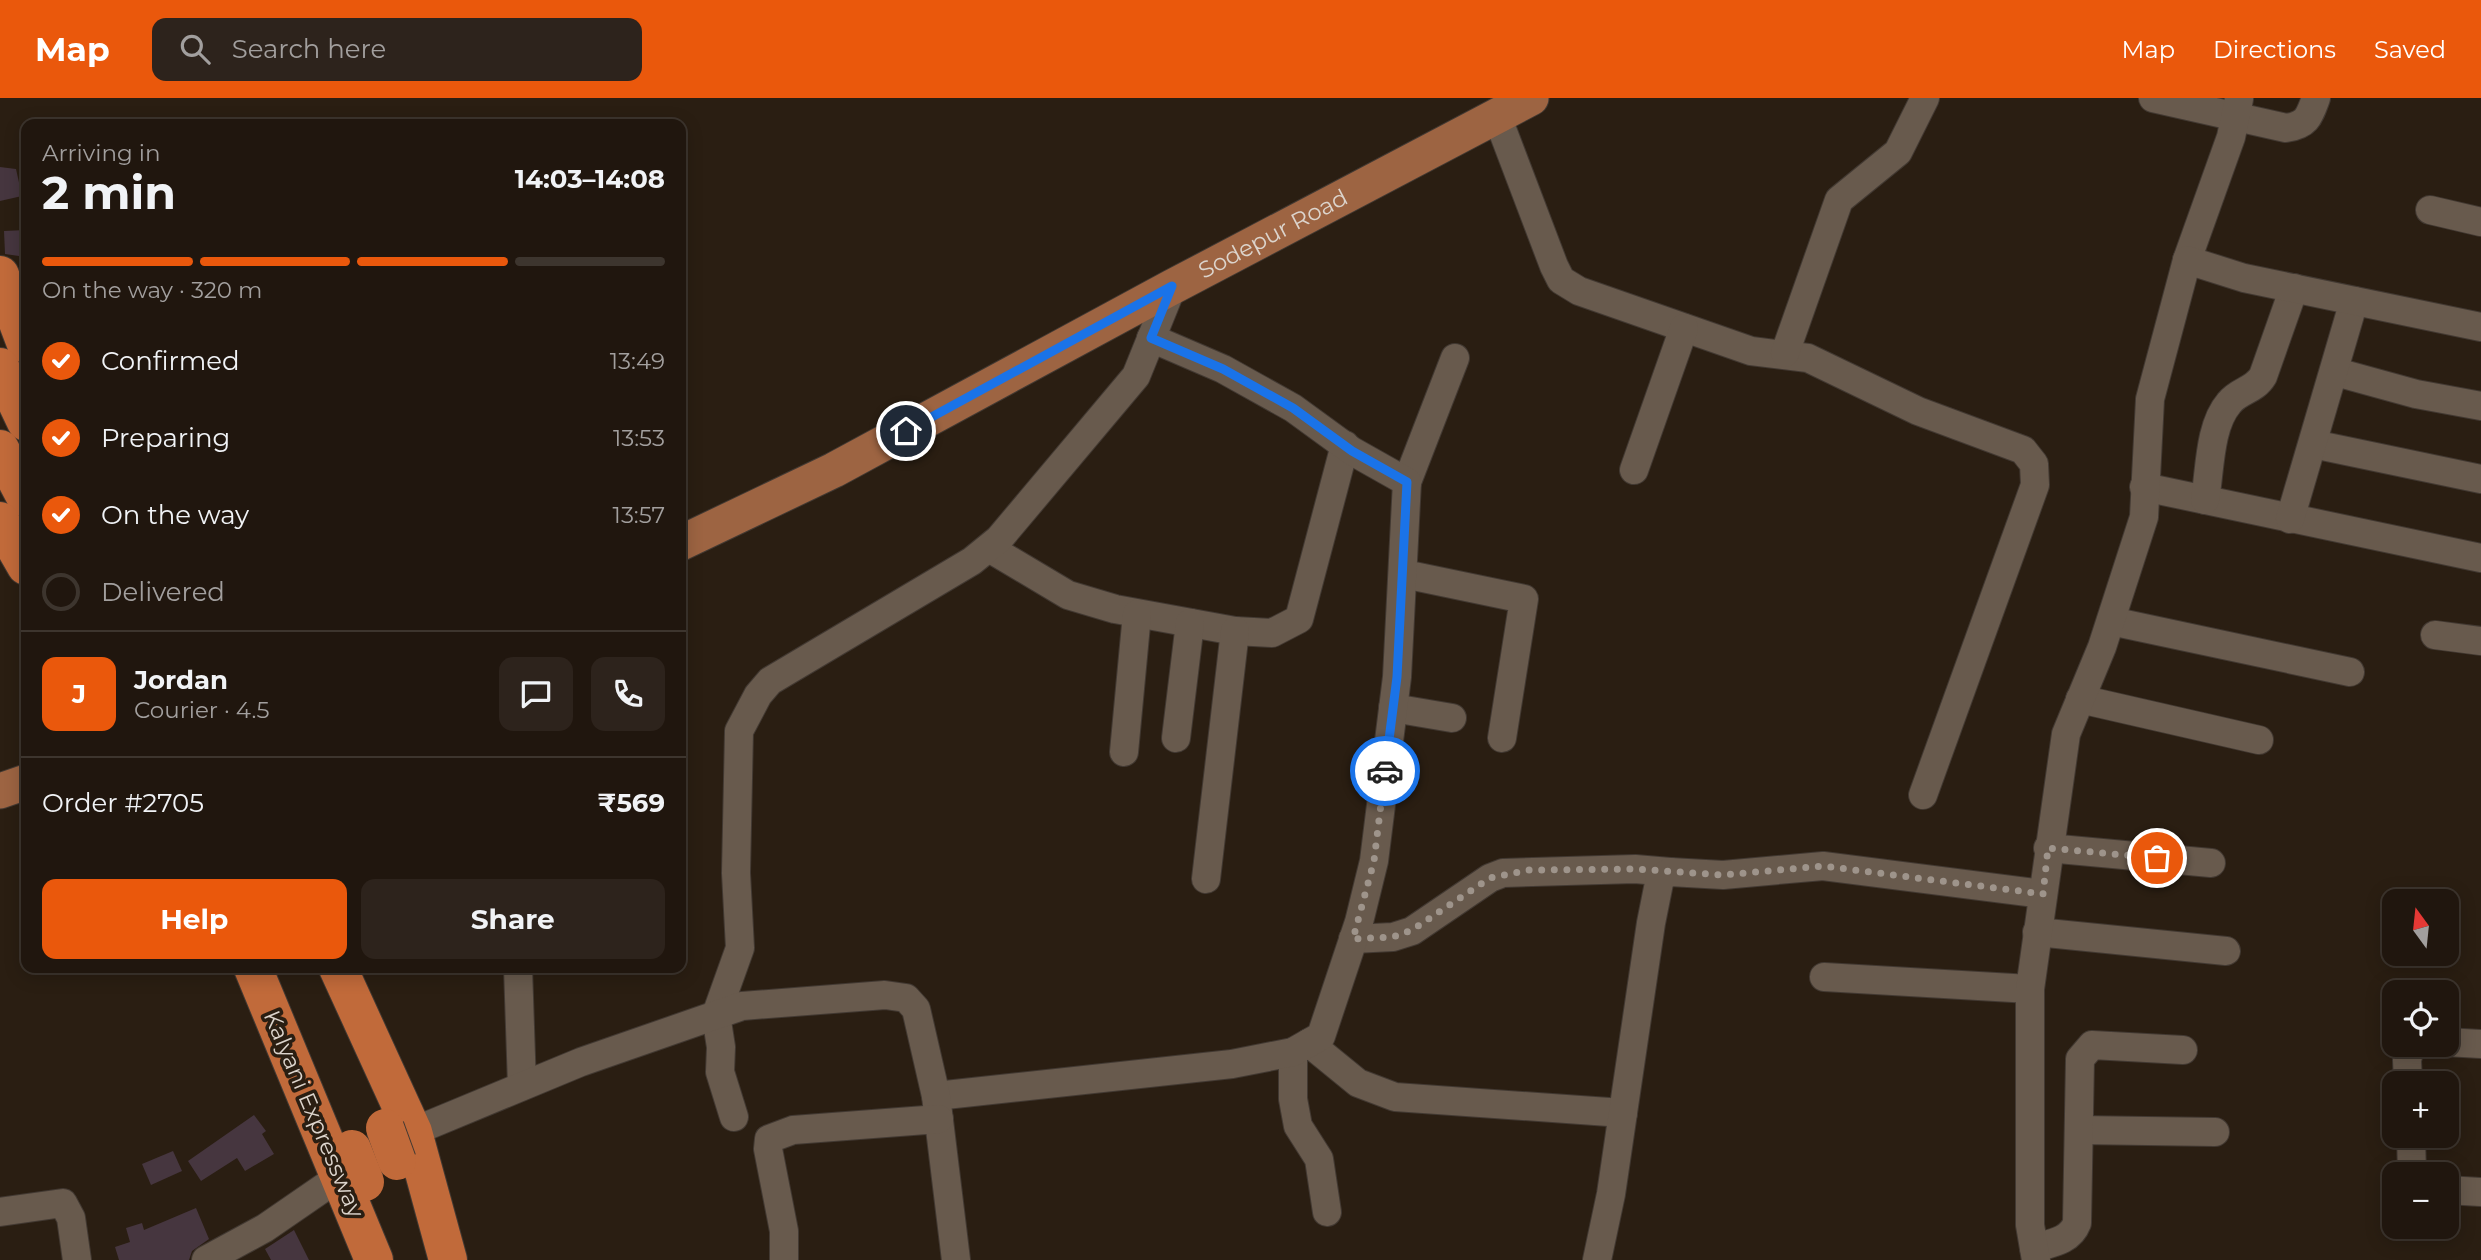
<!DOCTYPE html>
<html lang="en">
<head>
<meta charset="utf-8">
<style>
  :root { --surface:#20160e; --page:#2d231c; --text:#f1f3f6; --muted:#a29f9e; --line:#3d352e; --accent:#ea580c }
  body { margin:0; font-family:Montserrat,sans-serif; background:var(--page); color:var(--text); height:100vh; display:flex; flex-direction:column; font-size:26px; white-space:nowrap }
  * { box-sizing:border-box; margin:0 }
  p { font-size:23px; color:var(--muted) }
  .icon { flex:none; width:38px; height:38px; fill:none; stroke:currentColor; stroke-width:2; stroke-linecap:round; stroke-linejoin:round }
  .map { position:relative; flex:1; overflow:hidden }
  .sheet { position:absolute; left:21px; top:21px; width:665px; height:854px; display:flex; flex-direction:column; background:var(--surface); border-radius:14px; box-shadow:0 4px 18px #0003,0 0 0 2px var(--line) }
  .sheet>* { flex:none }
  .needle { width:46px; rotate:345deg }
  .controls { position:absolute; left:2382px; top:791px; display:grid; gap:14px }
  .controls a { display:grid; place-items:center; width:77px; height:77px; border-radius:14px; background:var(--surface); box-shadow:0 4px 18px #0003,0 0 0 2px var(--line); font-size:35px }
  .pin { position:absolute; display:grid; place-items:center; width:60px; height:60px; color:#fff; margin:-30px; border:4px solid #fff; border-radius:50%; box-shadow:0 2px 7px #0007 }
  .courier { position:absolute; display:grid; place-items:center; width:70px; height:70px; margin:-35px; border:5px solid #1a73e8; border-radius:50%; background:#fff; color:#222; box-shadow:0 2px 9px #0007 }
  .summary em { font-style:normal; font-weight:700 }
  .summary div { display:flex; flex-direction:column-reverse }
  .summary { display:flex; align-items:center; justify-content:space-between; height:119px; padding:0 21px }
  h1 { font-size:46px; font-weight:700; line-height:52px }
  .bar { display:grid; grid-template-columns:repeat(4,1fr); gap:10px 7px; align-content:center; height:84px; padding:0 21px }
  .bar i { height:9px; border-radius:5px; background:var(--line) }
  .bar .on { background:var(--accent) }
  .bar p { grid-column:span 4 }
  .line { display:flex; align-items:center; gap:18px; padding:0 21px; border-top:2px solid var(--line) }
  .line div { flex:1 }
  .round { display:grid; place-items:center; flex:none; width:74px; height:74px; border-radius:14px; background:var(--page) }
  ol { padding:0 21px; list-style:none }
  li { display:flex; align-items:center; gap:21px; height:77px }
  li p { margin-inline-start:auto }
  li .icon { padding:7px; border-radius:50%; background:var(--accent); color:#fff; stroke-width:4 }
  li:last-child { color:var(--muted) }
  li i { width:38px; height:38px; border:4px solid var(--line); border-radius:50% }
  .action { display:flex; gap:14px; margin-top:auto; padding:14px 21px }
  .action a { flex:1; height:80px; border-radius:14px; background:var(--accent); color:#fff; font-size:28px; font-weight:700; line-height:80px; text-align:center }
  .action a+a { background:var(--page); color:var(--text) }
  header { display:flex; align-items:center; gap:42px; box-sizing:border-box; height:98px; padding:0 35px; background:var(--accent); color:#fff }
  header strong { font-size:33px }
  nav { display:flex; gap:38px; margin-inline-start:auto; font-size:24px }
  .search { width:490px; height:63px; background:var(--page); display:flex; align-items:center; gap:18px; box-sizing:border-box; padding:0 24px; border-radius:14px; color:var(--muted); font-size:26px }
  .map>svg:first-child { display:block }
  .building { fill:#46363f }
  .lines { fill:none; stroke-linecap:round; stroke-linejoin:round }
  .minor-casing { stroke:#423932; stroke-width:30 }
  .major-casing { stroke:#423932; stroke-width:37 }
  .highway-casing { stroke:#423932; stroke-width:40 }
  .minor { stroke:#685a4d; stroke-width:28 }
  .major { stroke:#9d6442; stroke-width:35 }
  .highway { stroke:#c16a3a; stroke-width:38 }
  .highway-bridge-casing { stroke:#423932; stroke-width:40; stroke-linecap:butt }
  .highway-bridge { stroke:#c16a3a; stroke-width:38 }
  .done { stroke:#9e948b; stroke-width:7; stroke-dasharray:0 12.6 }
  .route { stroke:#1a73e8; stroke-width:9 }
  .labels { text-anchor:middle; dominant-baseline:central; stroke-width:7; stroke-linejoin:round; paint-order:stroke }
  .street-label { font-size:23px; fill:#dcd4cc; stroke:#2a1e12 }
</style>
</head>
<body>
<header>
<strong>Map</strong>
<div class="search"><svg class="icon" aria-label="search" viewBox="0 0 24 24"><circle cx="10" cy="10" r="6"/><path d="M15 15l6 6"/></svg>Search here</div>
<nav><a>Map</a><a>Directions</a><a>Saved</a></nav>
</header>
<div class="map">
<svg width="2481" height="1162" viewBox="0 0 2481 1162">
  <rect width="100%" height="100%" fill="#2a1e12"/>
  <g class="building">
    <path d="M0,69L16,71L22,98L0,103Z"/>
    <path d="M26,132V159L5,156L4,133Z"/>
    <path d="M254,1017L266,1033L262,1036L274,1056L245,1073L237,1060L201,1083L188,1063Z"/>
    <path d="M173,1053L182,1073L151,1087L142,1066Z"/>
    <path d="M196,1110L209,1141L192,1153L189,1162H119L115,1149L130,1144L126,1130L142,1125L144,1132Z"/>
    <path d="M294,1132L309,1162H271L265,1151Z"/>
  </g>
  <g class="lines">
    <g class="minor-casing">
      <g id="minor">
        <path d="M2153,0L2286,30C2307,27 2309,19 2316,0"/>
        <path d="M1497,18L1554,168L1561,182L1579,193L1751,253L1808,260L1918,313L2023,352L2034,366L2035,387L1923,697"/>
        <path d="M2430,112L2481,124"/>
        <path d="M2187,162L2231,39L2239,1"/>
        <path d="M1785,255L1839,102L1898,54L1925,0"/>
        <path d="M2336,274L2416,296L2481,308"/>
        <path d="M2313,346L2481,381"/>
        <path d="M1634,372L1684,230"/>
        <path d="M1407,384L1455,260"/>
        <path d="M2144,389L2481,460"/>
        <path d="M2205,402C2210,373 2209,328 2229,305C2239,292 2254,293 2263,278L2294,190"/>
        <path d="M2290,421L2354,203"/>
        <path d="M989,450L1068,497L1115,511L1235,533L1272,535L1299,521L1345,347"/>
        <path d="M1404,476L1524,501L1502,640"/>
        <path d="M2111,523L2350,574"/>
        <path d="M2435,537L2481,543"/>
        <path d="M2080,601L2259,642"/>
        <path d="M1393,610L1452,620"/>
        <path d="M1176,640L1190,525"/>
        <path d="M1124,654L1137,516"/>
        <path d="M2048,750L2211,765"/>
        <path d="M1206,781L1235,533"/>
        <path d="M2037,834L2226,853"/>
        <path d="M1353,841L1393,839L1412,833L1490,780L1503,775L1635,771L1670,774"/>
        <path d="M518,870L522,988"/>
        <path d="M1824,879L2030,891"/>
        <path d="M2446,944L2481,946"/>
        <path d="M1309,945L1358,985L1395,999L1623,1015"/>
        <path d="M1293,954V1001L1298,1028L1319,1061L1327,1114"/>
        <path d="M2408,985L2407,962L2411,947"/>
        <path d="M936,998L1232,966L1293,954L1321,938L1359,824L1374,763L1397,579L1407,384L1352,353L1293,310L1223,271L1151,240"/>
        <path d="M734,1019L720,974L721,949L716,917L740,850L736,775L739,633L758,597L770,583L972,463L999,441L1136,278L1172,189"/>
        <path d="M2079,1032L2215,1034"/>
        <path d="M2411,1038L2412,1076"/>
        <path d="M396,1044L417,1032L581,964L742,908L885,897L906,900L916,911L936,998L956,1162"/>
        <path d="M2446,1092L2481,1094"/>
        <path d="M0,1114L63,1105L71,1120L77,1162"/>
        <path d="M2034,1150C2052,1145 2070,1143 2077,1125L2080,961L2092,947L2183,952"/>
        <path d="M206,1162L265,1130L355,1068"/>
        <path d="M784,1162V1133L768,1051L769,1041L793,1032L939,1021"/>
        <path d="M1597,1162L1611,1096L1651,825L1660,780L1670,774L1723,777L1823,768L2043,796"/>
        <path d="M2036,1162L2030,1127V891L2066,636L2102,549L2144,419L2150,301L2187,162L2244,180L2481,229"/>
      </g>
    </g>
    <g class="major-casing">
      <g id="major">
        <path id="s1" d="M681,445L834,372L1172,189L1531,0"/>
        <path d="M0,693L26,684"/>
      </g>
    </g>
    <g class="highway-casing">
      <g id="highway">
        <path d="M0,177L26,246"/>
        <path d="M0,269L26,324"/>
        <path d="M0,351L26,400"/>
        <path d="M0,423L26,468"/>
        <path d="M253,870L374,1162"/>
        <path d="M338,870L413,1034L448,1162"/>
      </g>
    </g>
    <use href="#minor" class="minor"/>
    <use href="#major" class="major"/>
    <use href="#highway" class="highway"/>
    <g class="highway-bridge-casing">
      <g id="highway-bridge">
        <path d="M385,1030L397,1063"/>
        <path d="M352,1051L365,1084"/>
      </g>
    </g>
    <use href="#highway-bridge" class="highway-bridge"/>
  </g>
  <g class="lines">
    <path class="done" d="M1385,673L1374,763L1353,841L1393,839L1412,832L1490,780L1529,772L1635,771L1723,777L1823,768L2043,796L2048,750L2157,760"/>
    <path class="route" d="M906,333L1172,188L1151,240L1223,271L1293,310L1352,353L1407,384L1397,579L1385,673"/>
  </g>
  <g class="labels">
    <g class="street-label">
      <text stroke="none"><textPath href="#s1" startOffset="668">Sodepur Road</textPath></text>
      <text transform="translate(314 1016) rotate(67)">Kalyani Expressway</text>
    </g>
  </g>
</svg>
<div class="controls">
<a><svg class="needle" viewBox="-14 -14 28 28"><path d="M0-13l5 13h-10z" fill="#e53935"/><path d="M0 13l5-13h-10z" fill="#a29f9e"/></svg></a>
<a><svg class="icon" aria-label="locate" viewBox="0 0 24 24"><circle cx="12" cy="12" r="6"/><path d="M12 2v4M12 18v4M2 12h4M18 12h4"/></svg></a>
<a>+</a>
<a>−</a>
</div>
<div class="pin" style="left:2157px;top:760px;background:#ea580c"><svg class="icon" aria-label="bag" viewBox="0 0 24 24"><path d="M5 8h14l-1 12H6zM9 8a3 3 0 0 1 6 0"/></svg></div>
<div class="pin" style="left:906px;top:333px;background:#1f2937"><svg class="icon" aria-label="home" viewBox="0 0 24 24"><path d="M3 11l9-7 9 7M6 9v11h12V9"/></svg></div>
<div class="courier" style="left:1385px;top:673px"><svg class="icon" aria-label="car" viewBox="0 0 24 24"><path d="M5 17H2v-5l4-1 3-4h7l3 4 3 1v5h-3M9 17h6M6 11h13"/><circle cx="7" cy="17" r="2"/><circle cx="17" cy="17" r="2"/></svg></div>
<section class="sheet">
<div class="summary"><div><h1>2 min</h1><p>Arriving in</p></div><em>14:03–14:08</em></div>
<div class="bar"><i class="on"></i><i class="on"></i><i class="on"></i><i></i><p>On the way · 320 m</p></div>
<ol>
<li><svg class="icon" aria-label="check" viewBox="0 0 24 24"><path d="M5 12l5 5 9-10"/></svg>Confirmed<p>13:49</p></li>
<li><svg class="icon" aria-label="check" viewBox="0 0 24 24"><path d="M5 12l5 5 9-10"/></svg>Preparing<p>13:53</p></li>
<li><svg class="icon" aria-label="check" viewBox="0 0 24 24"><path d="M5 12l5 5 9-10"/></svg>On the way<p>13:57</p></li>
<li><i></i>Delivered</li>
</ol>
<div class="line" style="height:126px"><b class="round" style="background:var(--accent);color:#fff">J</b><div><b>Jordan</b><p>Courier · 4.5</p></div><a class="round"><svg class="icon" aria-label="chat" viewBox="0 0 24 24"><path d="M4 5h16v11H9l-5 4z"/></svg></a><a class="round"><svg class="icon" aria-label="phone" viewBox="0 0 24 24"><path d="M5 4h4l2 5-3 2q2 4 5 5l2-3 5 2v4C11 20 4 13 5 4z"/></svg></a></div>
<div class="line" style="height:91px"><div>Order #2705</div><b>₹569</b></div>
<div class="action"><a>Help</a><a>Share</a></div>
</section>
</div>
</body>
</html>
